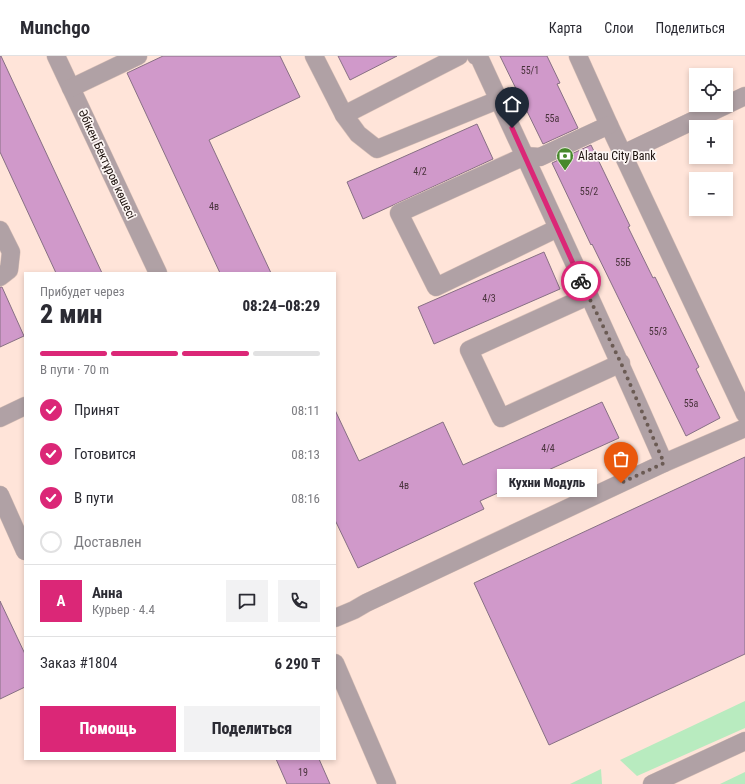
<!DOCTYPE html>
<html lang="ru">
<head>
<meta charset="utf-8">
<style>
  :root { --surface:#fff; --page:#f2f2f3; --text:#2b2b33; --muted:#7c7c81; --line:#e1e1e2; --accent:#db2777 }
  body { margin:0; font-family:"Roboto Condensed",sans-serif; background:var(--page); color:var(--text); height:100vh; display:flex; flex-direction:column; font-size:15px; white-space:nowrap }
  * { box-sizing:border-box; margin:0 }
  p { font-size:13px; color:var(--muted) }
  .icon { flex:none; width:22px; height:22px; fill:none; stroke:currentColor; stroke-width:2; stroke-linecap:round; stroke-linejoin:round }
  .map { position:relative; flex:1; overflow:hidden }
  .details { position:absolute; left:24px; top:216px; width:312px; height:488px; display:flex; flex-direction:column; background:var(--surface); border-radius:0px; box-shadow:0 2px 6px #0003 }
  .details>* { flex:none }
  .tools { position:absolute; left:689px; top:12px; display:grid; gap:8px }
  .tools a { display:grid; place-items:center; width:44px; height:44px; border-radius:0px; background:var(--surface); box-shadow:0 2px 6px #0003; font-size:20px }
  .pin { position:absolute; display:grid; place-items:center; width:34px; height:34px; color:#fff; margin:-41px -17px; border-radius:50% 50% 50% 0; rotate:-45deg; box-shadow:0 0 4px #0007 }
  .pin .icon { rotate:45deg }
  .courier { position:absolute; display:grid; place-items:center; width:40px; height:40px; margin:-20px; border:3px solid #db2777; border-radius:50%; background:#fff; color:#222; box-shadow:0 1px 5px #0007 }
  .bubble { position:absolute; height:28px; border-radius:0px; background:var(--surface); box-shadow:0 2px 6px #0003; font-size:13px; font-weight:800; line-height:28px; text-align:center }
  .summary em { font-style:normal; font-weight:800 }
  .summary div { display:flex; flex-direction:column-reverse }
  .summary { display:flex; align-items:center; justify-content:space-between; height:68px; padding:0 16px }
  h1 { font-size:26px; font-weight:800; line-height:30px }
  .bar { display:grid; grid-template-columns:repeat(4,1fr); gap:6px 4px; align-content:center; height:48px; padding:0 16px }
  .bar i { height:5px; border-radius:3px; background:var(--line) }
  .bar .active { background:var(--accent) }
  .bar p { grid-column:span 4 }
  .line { display:flex; align-items:center; gap:10px; padding:0 16px; border-top:1px solid var(--line) }
  .line div { flex:1 }
  .round { display:grid; place-items:center; flex:none; width:42px; height:42px; border-radius:0px; background:var(--page) }
  ol { padding:0 16px; list-style:none }
  li { display:flex; align-items:center; gap:12px; height:44px }
  li p { margin-inline-start:auto }
  li .icon { padding:4px; border-radius:50%; background:var(--accent); color:#fff; stroke-width:4 }
  li:last-child { color:var(--muted) }
  li i { width:22px; height:22px; border:2px solid var(--line); border-radius:50% }
  .cta { display:flex; gap:8px; margin-top:auto; padding:8px 16px }
  .cta a { flex:1; height:46px; border-radius:0px; background:var(--accent); color:#fff; font-size:16px; font-weight:800; line-height:46px; text-align:center }
  .cta a+a { background:var(--page); color:var(--text) }
  header { display:flex; align-items:center; gap:24px; box-sizing:border-box; height:56px; padding:0 20px; background:var(--surface); border-bottom:1px solid var(--line) }
  header strong { font-size:19px }
  nav { display:flex; gap:22px; margin-inline-start:auto; font-size:14px }
  .map>svg:first-child { display:block }
  .green { fill:#b8ebbf }
  .building { fill:#d099ca; stroke:#877084 }
  .lines { fill:none; stroke-linecap:round; stroke-linejoin:round }
  .minor-casing { stroke:#dbc2b8; stroke-width:19 }
  .minor { stroke:#b0a1a5; stroke-width:18 }
  .done { stroke:#6b5b54; stroke-width:4; stroke-dasharray:0 7.2 }
  .route { stroke:#db2777; stroke-width:5 }
  .labels { text-anchor:middle; dominant-baseline:central; stroke-width:3.5; stroke-linejoin:round; paint-order:stroke }
  .number-label { font-size:10px; fill:#49333c }
  .poi-label { font-size:12px; fill:#1c110d; stroke:#fdf6f4; text-anchor:start }
  .street-label { font-size:12px; fill:#1c110d; stroke:#fdf6f4 }
</style>
</head>
<body>
<header>
<strong>Munchgo</strong>
<nav><a>Карта</a><a>Слои</a><a>Поделиться</a></nav>
</header>
<div class="map">
<svg width="745" height="728" viewBox="0 0 745 728">
  <rect width="100%" height="100%" fill="#ffe4d9"/>
  <g class="green">
    <path d="M745,645V672L637,720L620,704Z"/>
    <path d="M601,713L602,728H570Z"/>
    <path d="M745,716V728H720Z"/>
  </g>
  <g class="building">
    <path d="M0,0H1L102,217H56L0,96Z"/>
    <path d="M163,0H280L300,41L209,84L271,217H220L127,17Z"/>
    <path d="M338,0H397L350,24Z"/>
    <path d="M500,0H547L560,27L557,28L578,72L543,88Z"/>
    <path d="M477,68L493,103L363,163L347,126Z"/>
    <path d="M591,89L630,170L628,171L653,222L655,221L699,311L696,313L720,362L686,380L592,188L591,189L552,107Z"/>
    <path d="M544,196L560,233L434,288L418,251Z"/>
    <path d="M0,231H2L24,280L0,291Z"/>
    <path d="M602,346L619,382L480,445L484,453L358,512L335,464V354L359,405L443,366L463,409Z"/>
    <path d="M745,401V598L549,689L474,527Z"/>
    <path d="M0,545L25,598V631L0,643Z"/>
    <path d="M276,703H319L330,728H287Z"/>
  </g>
  <g class="lines">
    <g class="minor-casing">
      <g id="minor">
        <path d="M56,0L158,217"/>
        <path d="M314,0L344,59L358,78L377,93L498,44"/>
        <path d="M476,0L479,1C541,136 605,271 664,407"/>
        <path d="M578,0L609,69L745,358"/>
        <path d="M71,32L138,0"/>
        <path d="M344,59L459,0"/>
        <path d="M623,98L745,40"/>
        <path d="M558,172L436,231L399,157L525,100L540,101L609,69"/>
        <path d="M0,174L11,196L9,214L0,221"/>
        <path d="M588,240L469,294L501,362L621,307"/>
        <path d="M0,362L25,350"/>
        <path d="M0,439L25,495"/>
        <path d="M335,562L354,554L366,547L664,407L745,372"/>
        <path d="M335,607L387,728"/>
        <path d="M652,728L745,685"/>
      </g>
    </g>
    <use href="#minor" class="minor"/>
  </g>
  <g class="lines">
    <path class="done" d="M581,225L621,307L664,407L621,427"/>
    <path class="route" d="M512,72L581,225"/>
  </g>
  <defs>
    <g id="bank-pin" transform="scale(0.9)"><path d="M0 17L-7.5 6A9.5 9.5 0 1 1 7.5 6Z" fill="#47892c" stroke="#fdf6f4"/><path d="M-6-4H6V4H-6ZM0-2.3a2.3 2.3 0 1 0 0 4.6a2.3 2.3 0 1 0 0-4.6Z" fill="#fff"/></g>
  </defs>
  <g fill-rule="evenodd">
    <use href="#bank-pin" x="565" y="100"/>
  </g>
  <g class="labels">
    <g class="number-label">
      <text x="530" y="14">55/1</text>
      <text x="552" y="62">55а</text>
      <text x="420" y="115">4/2</text>
      <text x="589" y="135">55/2</text>
      <text x="214" y="150">4в</text>
      <text x="623" y="206">55Б</text>
      <text x="489" y="242">4/3</text>
      <text x="658" y="275">55/3</text>
      <text x="691" y="347">55а</text>
      <text x="548" y="392">4/4</text>
      <text x="404" y="429">4в</text>
      <text x="303" y="716">19</text>
    </g>
    <g class="poi-label">
      <text x="578" y="100">Alatau City Bank</text>
    </g>
    <g class="street-label">
      <text transform="translate(107 108) rotate(65)">Әбікен Бектұров көшесі</text>
    </g>
  </g>
</svg>
<div class="tools">
<a><svg class="icon" aria-label="locate" viewBox="0 0 24 24"><circle cx="12" cy="12" r="6"/><path d="M12 2v4M12 18v4M2 12h4M18 12h4"/></svg></a>
<a>+</a>
<a>−</a>
</div>
<div class="pin" style="left:621px;top:427px;background:#ea580c"><svg class="icon" aria-label="bag" viewBox="0 0 24 24"><path d="M5 8h14l-1 12H6zM9 8a3 3 0 0 1 6 0"/></svg></div>
<div class="pin" style="left:512px;top:72px;background:#1f2937"><svg class="icon" aria-label="home" viewBox="0 0 24 24"><path d="M3 11l9-7 9 7M6 9v11h12V9"/></svg></div>
<div class="courier" style="left:581px;top:225px"><svg class="icon" aria-label="bike" viewBox="0 0 24 24"><circle cx="6" cy="16" r="4"/><circle cx="18" cy="16" r="4"/><path d="M6 16l4-8h5l3 8M10 8l3 8H6M13 5h3"/></svg></div>
<div class="bubble" style="left:497px;top:413px;width:100px">Кухни Модуль</div>
<section class="details">
<div class="summary"><div><h1>2 мин</h1><p>Прибудет через</p></div><em>08:24–08:29</em></div>
<div class="bar"><i class="active"></i><i class="active"></i><i class="active"></i><i></i><p>В пути · 70 m</p></div>
<ol>
<li><svg class="icon" aria-label="check" viewBox="0 0 24 24"><path d="M5 12l5 5 9-10"/></svg>Принят<p>08:11</p></li>
<li><svg class="icon" aria-label="check" viewBox="0 0 24 24"><path d="M5 12l5 5 9-10"/></svg>Готовится<p>08:13</p></li>
<li><svg class="icon" aria-label="check" viewBox="0 0 24 24"><path d="M5 12l5 5 9-10"/></svg>В пути<p>08:16</p></li>
<li><i></i>Доставлен</li>
</ol>
<div class="line" style="height:72px"><b class="round" style="background:var(--accent);color:#fff">А</b><div><b>Анна</b><p>Курьер · 4.4</p></div><a class="round"><svg class="icon" aria-label="chat" viewBox="0 0 24 24"><path d="M4 5h16v11H9l-5 4z"/></svg></a><a class="round"><svg class="icon" aria-label="phone" viewBox="0 0 24 24"><path d="M5 4h4l2 5-3 2q2 4 5 5l2-3 5 2v4C11 20 4 13 5 4z"/></svg></a></div>
<div class="line" style="height:52px"><div>Заказ #1804</div><b>6 290 ₸</b></div>
<div class="cta"><a>Помощь</a><a>Поделиться</a></div>
</section>
</div>
</body>
</html>
